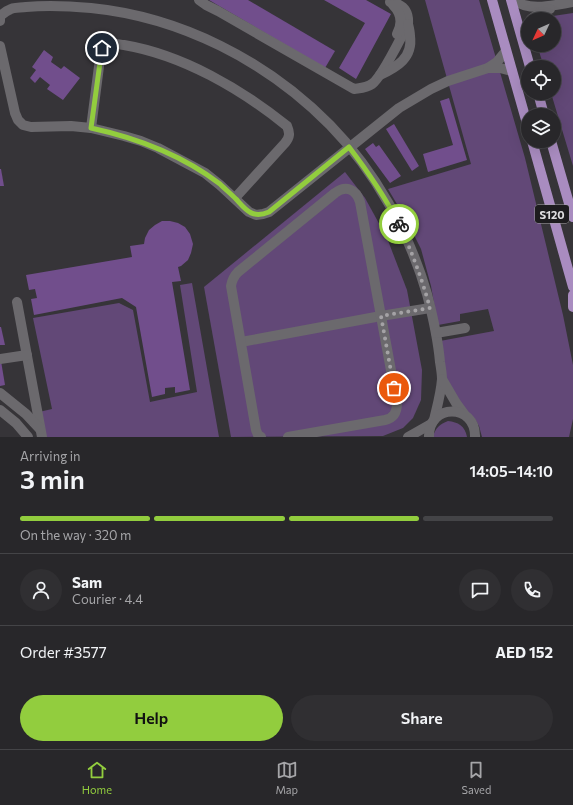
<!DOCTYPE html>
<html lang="en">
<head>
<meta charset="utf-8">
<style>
  :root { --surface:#28272a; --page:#302f32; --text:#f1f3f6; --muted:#a5a5a8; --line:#444447; --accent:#92cd3e }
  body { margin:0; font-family:Commissioner,sans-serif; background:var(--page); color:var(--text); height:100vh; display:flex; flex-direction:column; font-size:15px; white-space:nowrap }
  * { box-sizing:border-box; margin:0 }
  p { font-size:13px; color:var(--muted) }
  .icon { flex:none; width:22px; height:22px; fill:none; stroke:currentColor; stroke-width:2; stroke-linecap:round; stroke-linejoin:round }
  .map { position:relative; height:437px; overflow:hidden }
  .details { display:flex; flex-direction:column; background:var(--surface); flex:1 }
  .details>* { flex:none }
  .needle { width:26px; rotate:226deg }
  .fabs { position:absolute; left:521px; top:12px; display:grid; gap:8px }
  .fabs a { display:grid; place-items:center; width:40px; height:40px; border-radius:50%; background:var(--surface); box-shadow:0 4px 16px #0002,0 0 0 1px var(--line); font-size:20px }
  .pin { position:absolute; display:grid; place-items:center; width:34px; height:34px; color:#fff; margin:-17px; border:2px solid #fff; border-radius:50%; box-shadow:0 1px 4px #0007 }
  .courier { position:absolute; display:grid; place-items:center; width:40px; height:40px; margin:-20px; border:3px solid #92cd3e; border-radius:50%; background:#fff; color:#222; box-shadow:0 1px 5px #0007 }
  .head em { font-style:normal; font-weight:600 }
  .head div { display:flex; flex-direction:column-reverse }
  .head { display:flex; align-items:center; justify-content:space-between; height:68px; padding:0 20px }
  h1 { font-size:26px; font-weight:600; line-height:30px }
  .bar { display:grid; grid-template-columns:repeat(4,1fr); gap:6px 4px; align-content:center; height:48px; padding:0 20px }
  .bar i { height:5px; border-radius:3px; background:var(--line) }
  .bar .active { background:var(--accent) }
  .bar p { grid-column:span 4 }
  .line { display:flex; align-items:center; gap:10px; padding:0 20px; border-top:1px solid var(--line) }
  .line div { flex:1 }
  .round { display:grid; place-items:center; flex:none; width:42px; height:42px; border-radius:21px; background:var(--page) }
  .cta { display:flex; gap:8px; margin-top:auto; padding:8px 20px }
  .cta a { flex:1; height:46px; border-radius:24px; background:var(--accent); color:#111; font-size:16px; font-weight:600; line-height:46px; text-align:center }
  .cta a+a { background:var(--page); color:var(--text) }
  .dock { display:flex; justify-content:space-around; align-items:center; height:56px; border-top:1px solid var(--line); background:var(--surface); font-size:11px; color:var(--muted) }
  .dock a { display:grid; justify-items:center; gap:2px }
  .dock .active { color:var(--accent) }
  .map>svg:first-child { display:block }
  .green { fill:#624877 }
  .building { fill:#714e8c }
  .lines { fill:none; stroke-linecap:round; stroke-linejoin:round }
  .minor { stroke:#6b696d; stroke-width:10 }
  .major { stroke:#a98cc0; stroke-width:10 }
  .done { stroke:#a4a2a5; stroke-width:4; stroke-dasharray:0 7.2 }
  .route { stroke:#92cd3e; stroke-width:5 }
  .labels { text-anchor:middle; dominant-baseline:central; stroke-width:3.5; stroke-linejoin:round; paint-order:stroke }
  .shield { fill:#1d1c1e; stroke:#a5a4a6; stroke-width:1 }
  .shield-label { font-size:11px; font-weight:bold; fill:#dfdee0 }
</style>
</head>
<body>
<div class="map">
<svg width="573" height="437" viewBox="0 0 573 437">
  <rect width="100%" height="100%" fill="#363438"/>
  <g class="green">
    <path d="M425,0H479L525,158L563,315L573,365V419L569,437H482L479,426L475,419L457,403L448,387L440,341L494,331L488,309L460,314V321L438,325L431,286L421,249L407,221L388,189L471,164Z"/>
    <path d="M573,13V166L551,93H554V67H544L537,45H554V19H543L553,16Z"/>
    <path d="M345,172L365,198L387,238L407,290L422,370L421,400L413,418L403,428L383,436L231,437L204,287Z"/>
    <path d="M192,283L219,437H44L39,412L52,409L33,318L119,303L133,310L150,402L197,392L180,285Z"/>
    <path d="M448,421C458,422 465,426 467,437H433C435,428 440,424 448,421Z"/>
  </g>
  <g class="building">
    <path d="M209,0H248L335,51L325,68Z"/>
    <path d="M324,0H366L391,14L356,79L339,68L365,23Z"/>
    <path d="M44,50L53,57L51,62L61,69L64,66L80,78L63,100L47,89L50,85L40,77L35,83L30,78L36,70L32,67Z"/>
    <path d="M449,98L467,160L428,172L423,154L453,145L440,101Z"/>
    <path d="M394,124L419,166L412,171L386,129Z"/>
    <path d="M373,143L376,147L379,145L401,176L390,183L365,149Z"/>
    <path d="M0,169H1L4,186H0Z"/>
    <path d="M162,221H170L178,223L185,227L190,234L193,244L191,253L188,260L181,266L178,267L181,281L172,282L190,390L175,393V387L165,388V394L152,397L136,307L122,298L34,315L31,299L37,298L35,289L29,290L26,275L132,257L130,246L144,244L145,238L149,230L155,225Z"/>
    <path d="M0,327H1L5,345H0Z"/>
    <path d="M1,361L5,385L0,386V362Z"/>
  </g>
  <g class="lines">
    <g class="minor">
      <path d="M199,0L206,5L218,11L354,89C360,88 366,88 372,84C381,78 402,36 408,24C409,10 402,4 390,2"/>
      <path d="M514,0C529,12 555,5 573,2"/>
      <path d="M393,5C401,13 403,23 397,34"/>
      <path d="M531,19L541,12L550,9"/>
      <path d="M0,21V16C3,14 6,11 9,10C13,7 20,8 26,7C48,5 69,6 91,8C181,17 267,61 330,125C375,171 409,232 427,294C433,317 438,339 440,362C441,368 442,374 442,379C441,393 437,407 434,420"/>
      <path d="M0,46L15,113L18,120L23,125L31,127L71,126L91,128L124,136L141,141L158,148L173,156L205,173L220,185L249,212L256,215L263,214L269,212L399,108L431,89L448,81L488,68L497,62L506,51"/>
      <path d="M488,68H500L512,71"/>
      <path d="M380,75C397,67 413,58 410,36C410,32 409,28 408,24"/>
      <path d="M91,128L101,51C104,40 115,44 124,45C183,55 241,89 287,126C290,133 290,137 285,143L235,198"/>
      <path d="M17,302L42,437"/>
      <path d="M436,333L465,328"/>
      <path d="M241,342L381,316L430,308"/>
      <path d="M0,359L27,355"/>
      <path d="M442,379L456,403L464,414"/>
      <path d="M0,393L26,414L40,429"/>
      <path d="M0,410L16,423L28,437"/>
      <path d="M261,437L258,435L256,430L231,286C232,280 234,276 238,272L335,193C346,185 356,189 360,202L397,403C397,412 394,418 385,420L288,437"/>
      <path d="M408,437L431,424"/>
      <path d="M429,437C428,403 476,403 475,437"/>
    </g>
    <g class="major">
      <path d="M492,0L528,127"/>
      <path d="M511,0L530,67"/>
      <path d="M538,93L544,115"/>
      <path d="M532,141L573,287"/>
      <path d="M551,141L573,217"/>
      <path d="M573,295V307"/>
    </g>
  </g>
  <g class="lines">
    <path class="done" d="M394,388L381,316L430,308C422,279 412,252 399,224"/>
    <path class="route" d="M102,48L91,128C137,138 182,155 220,184C225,189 231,194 236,199C246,210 252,219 269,212L349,147C368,172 385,197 399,224"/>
  </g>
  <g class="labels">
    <rect class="shield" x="535" y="205" width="34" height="18" rx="3"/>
    <g class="shield-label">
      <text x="552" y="214">S120</text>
    </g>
  </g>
</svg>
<div class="fabs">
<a><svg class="needle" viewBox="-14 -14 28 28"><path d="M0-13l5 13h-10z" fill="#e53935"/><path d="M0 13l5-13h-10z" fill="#a5a5a8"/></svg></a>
<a><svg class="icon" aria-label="locate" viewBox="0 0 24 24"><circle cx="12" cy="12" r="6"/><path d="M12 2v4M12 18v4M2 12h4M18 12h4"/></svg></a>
<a><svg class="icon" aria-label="layers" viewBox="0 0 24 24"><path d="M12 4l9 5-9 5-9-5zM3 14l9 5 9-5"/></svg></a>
</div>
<div class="pin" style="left:394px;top:388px;background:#ea580c"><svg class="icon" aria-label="bag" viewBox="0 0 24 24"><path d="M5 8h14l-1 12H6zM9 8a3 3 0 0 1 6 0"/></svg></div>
<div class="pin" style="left:102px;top:48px;background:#1f2937"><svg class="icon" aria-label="home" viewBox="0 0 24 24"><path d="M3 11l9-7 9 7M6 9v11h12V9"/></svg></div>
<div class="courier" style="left:399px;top:224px"><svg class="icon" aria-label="bike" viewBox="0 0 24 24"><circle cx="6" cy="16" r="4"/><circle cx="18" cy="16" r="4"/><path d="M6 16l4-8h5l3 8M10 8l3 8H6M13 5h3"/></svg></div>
</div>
<section class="details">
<div class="head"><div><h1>3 min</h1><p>Arriving in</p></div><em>14:05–14:10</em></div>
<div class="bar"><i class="active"></i><i class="active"></i><i class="active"></i><i></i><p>On the way · 320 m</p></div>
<div class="line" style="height:72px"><a class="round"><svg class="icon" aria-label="person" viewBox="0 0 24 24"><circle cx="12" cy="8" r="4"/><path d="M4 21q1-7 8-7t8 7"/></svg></a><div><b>Sam</b><p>Courier · 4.4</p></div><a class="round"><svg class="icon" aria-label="chat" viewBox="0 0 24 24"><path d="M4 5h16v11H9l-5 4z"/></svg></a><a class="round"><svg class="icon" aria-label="phone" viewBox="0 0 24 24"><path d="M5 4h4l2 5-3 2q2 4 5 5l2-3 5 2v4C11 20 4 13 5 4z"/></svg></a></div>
<div class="line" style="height:52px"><div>Order #3577</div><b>AED 152</b></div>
<div class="cta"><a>Help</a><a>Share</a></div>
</section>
<nav class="dock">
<a class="active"><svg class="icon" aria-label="home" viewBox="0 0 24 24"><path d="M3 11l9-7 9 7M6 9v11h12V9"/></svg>Home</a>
<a><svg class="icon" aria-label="map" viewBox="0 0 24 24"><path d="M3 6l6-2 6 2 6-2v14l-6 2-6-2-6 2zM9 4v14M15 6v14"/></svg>Map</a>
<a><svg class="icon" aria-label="saved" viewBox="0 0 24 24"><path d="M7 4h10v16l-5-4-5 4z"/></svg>Saved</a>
</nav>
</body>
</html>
